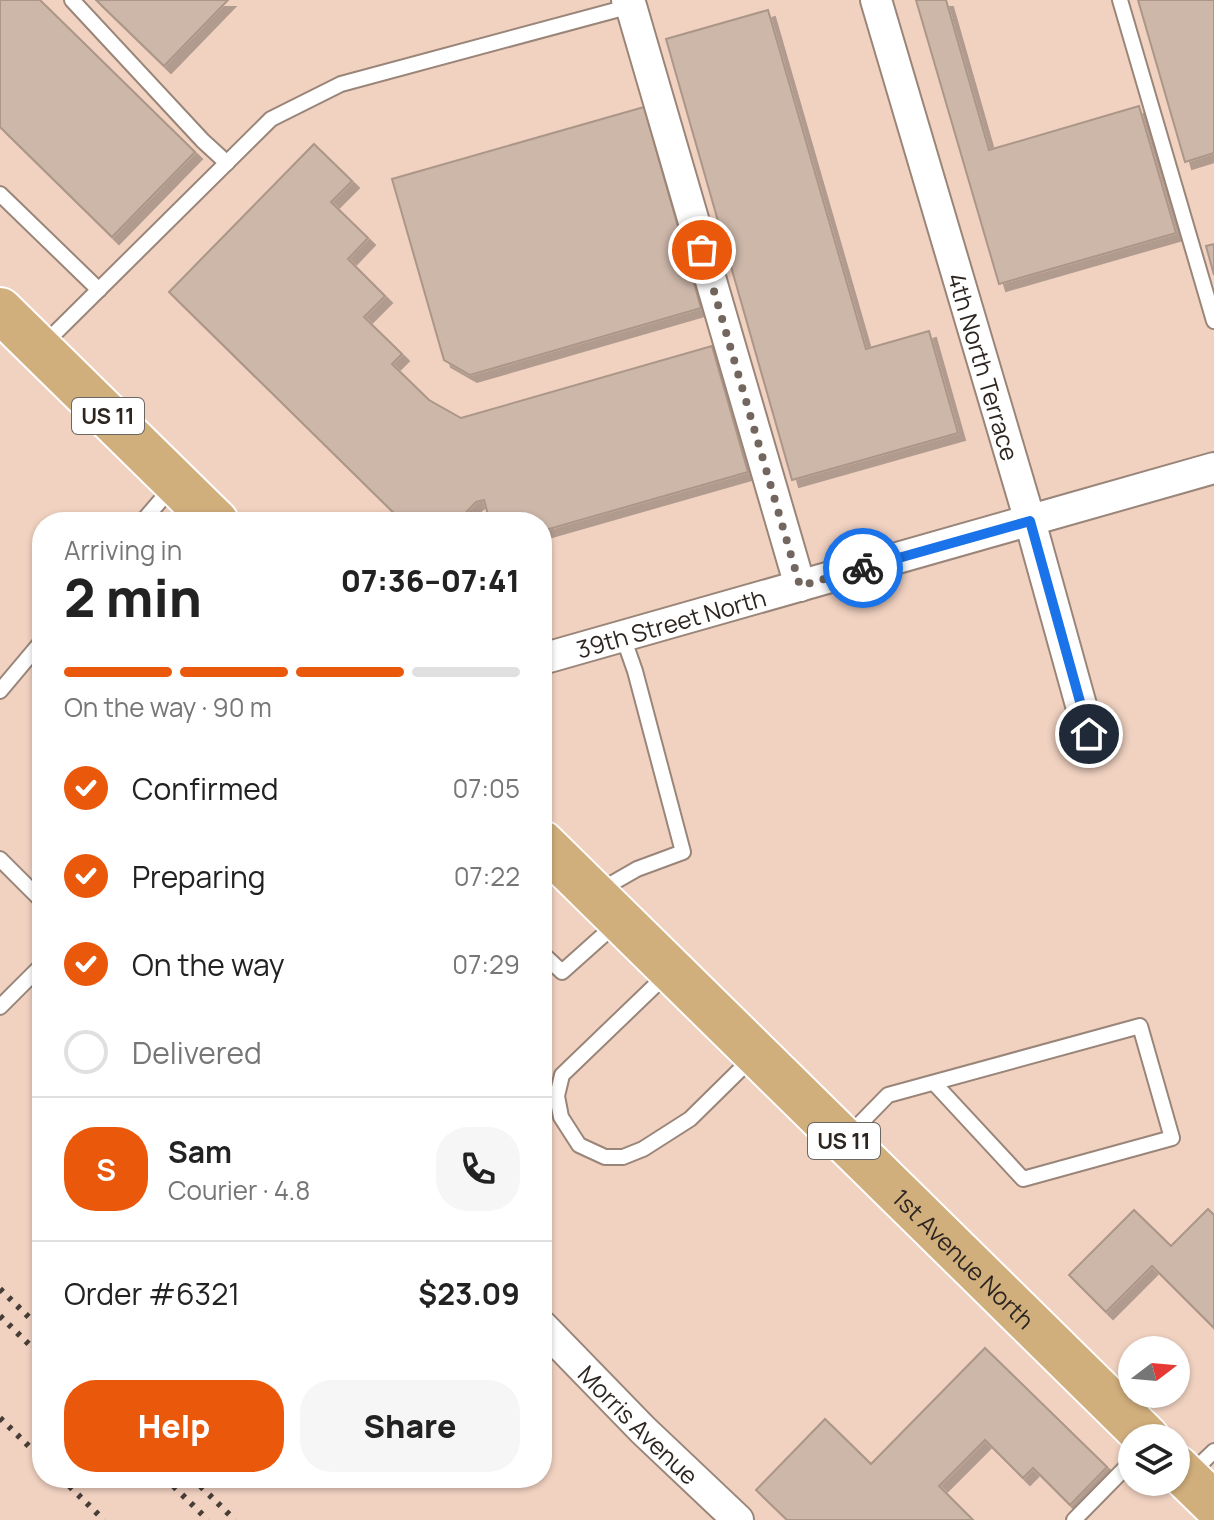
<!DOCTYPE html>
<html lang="en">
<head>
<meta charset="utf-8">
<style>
  :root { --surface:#fff; --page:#f6f6f6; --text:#222; --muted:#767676; --line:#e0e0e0; --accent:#ea580c }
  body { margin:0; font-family:Manrope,sans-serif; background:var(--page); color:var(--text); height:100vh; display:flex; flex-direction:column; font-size:30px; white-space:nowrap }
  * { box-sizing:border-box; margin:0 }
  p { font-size:26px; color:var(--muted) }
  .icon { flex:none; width:44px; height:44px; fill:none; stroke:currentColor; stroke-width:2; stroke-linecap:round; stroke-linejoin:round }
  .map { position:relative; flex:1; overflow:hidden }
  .drawer { position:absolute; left:32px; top:512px; width:520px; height:976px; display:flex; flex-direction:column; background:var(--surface); border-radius:32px; box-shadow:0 2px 6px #0004 }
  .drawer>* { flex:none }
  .needle { width:52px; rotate:74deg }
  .controls { position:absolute; left:1118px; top:1336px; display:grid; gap:16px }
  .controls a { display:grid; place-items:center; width:72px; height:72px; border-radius:50%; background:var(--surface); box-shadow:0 2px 6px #0004; font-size:40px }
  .pin { position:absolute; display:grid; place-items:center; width:68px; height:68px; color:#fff; margin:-34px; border:4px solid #fff; border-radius:50%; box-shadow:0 2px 8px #0007 }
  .courier { position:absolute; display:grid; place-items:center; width:80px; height:80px; margin:-40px; border:6px solid #1a73e8; border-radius:50%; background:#fff; color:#222; box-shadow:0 2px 10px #0007 }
  .overview em { font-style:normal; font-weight:800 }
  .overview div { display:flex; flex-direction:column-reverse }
  .overview { display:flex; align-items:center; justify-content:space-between; height:136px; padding:0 32px }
  h1 { font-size:52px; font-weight:800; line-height:60px }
  .bar { display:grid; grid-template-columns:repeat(4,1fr); gap:12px 8px; align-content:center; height:96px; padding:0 32px }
  .bar i { height:10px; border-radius:6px; background:var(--line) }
  .bar .selected { background:var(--accent) }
  .bar p { grid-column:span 4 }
  .line { display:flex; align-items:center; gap:20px; padding:0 32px; border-top:2px solid var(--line) }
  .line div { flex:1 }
  .round { display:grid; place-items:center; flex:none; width:84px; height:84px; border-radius:32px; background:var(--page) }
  ol { padding:0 32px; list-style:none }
  li { display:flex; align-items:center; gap:24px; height:88px }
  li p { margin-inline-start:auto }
  li .icon { padding:8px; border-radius:50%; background:var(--accent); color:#fff; stroke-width:4 }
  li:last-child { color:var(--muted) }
  li i { width:44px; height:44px; border:4px solid var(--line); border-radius:50% }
  .primary-button { display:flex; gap:16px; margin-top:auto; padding:16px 32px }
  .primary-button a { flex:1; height:92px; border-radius:32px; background:var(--accent); color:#fff; font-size:32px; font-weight:800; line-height:92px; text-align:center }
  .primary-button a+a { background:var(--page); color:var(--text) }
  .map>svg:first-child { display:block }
  .built { fill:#f1d2c1; fill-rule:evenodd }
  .building { fill:#cdb7a9; stroke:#ab9688; stroke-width:2; filter:url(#shadow) }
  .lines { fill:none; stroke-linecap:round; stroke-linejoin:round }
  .service-casing { stroke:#9a8579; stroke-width:18 }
  .minor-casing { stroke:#9a8579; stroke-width:34 }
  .primary-casing { stroke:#fff; stroke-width:48 }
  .service { stroke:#fff; stroke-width:14 }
  .minor { stroke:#fff; stroke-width:30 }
  .primary { stroke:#d1af7d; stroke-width:44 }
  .rail { stroke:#473d37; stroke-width:6; stroke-dasharray:4 8; stroke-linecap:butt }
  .done { stroke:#73665e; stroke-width:8; stroke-dasharray:0 14.4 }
  .route { stroke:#1a73e8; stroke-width:10 }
  .labels { text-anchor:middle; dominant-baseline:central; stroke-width:6; stroke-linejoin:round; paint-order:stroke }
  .shield { fill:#fff; stroke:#6c6663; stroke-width:2 }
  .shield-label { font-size:22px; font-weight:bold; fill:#2d2520 }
  .street-label { font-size:24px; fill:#2d2520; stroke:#fff }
</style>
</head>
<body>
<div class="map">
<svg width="1214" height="1520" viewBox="0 0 1214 1520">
  <defs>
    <filter id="shadow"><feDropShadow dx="7" dy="7" stdDeviation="0" flood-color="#0004"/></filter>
  </defs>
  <rect width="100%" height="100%" fill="#f5ded0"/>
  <path class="built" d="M0,0H1214V1520H0ZM42,522H542V1478H42ZM1132,1350H1176V1394H1132ZM1132,1438H1176V1482H1132Z"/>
  <g class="building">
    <path d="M0,0H40L195,152L112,237L0,127Z"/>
    <path d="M96,0H228L164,66Z"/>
    <path d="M916,0H946L989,150L1139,106L1176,233L999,284Z"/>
    <path d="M1138,0H1214V153L1185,162Z"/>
    <path d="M768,10L866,349L929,331L958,433L792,480L666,39Z"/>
    <path d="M644,107L701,308L470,375L444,360L392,179Z"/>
    <path d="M314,144L352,181L331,202L368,238L348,259L385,296L364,317L402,354L392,364L429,400L461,418L712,346L748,472L542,531V522H490L484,500L476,502L457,522H403L169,292Z"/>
    <path d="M1214,244V275L1206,246Z"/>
    <path d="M1208,1209L1214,1215V1328L1152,1266L1106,1312L1069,1275L1134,1210L1171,1246Z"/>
    <path d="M985,1348L1107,1467L1070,1505L1033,1468L1023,1478L985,1440L939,1486L973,1520H787L756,1490L825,1419L871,1464Z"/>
  </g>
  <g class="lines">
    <g class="service-casing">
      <g id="service">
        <path d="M72,0L203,141L227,163"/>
        <path d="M1120,0L1214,321"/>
        <path d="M0,194L99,290"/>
        <path d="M43,345L271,119L341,84L631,6"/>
        <path d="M142,522L173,486"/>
        <path d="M0,691L42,641"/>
        <path d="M0,859L42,901"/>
        <path d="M597,892L637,869L683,852L635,671L623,637"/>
        <path d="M542,953L562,972L618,922"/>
        <path d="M668,973L562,1075L557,1096L561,1117L579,1145L605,1157H623L643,1149L690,1119L753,1057"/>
        <path d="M0,1007L42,965"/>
        <path d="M847,1137L888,1095L1140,1026L1172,1138L1023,1179L934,1083"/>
        <path d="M1190,1474L1214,1451"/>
        <path d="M1074,1520L1132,1461"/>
      </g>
    </g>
    <g class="minor-casing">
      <g id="minor">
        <path d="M627,0L631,6L800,586"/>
        <path id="s1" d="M876,0L1030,521L1089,734"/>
        <path id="s2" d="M542,659L1214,468"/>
        <path id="s3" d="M542,1326L643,1430L738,1520"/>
      </g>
    </g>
    <g class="primary-casing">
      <g id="primary">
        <path d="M0,310L216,522"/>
        <path id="s4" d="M542,843L1147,1438"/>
        <path d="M1176,1467L1214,1504"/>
      </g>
    </g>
    <use href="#service" class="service"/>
    <use href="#minor" class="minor"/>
    <use href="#primary" class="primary"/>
    <g class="rail">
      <path d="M0,1289L42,1330"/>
      <path d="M0,1316L42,1357"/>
      <path d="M0,1418L42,1459"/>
      <path d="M61,1478L104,1520"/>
      <path d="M165,1478L208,1520"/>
      <path d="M192,1478L235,1520"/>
    </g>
  </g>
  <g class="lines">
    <path class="done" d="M702,250L800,586L863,568"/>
    <path class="route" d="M863,568L1030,521L1089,734"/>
  </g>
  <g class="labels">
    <g class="shield">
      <rect x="72" y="398" width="72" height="36" rx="6"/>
      <rect x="808" y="1123" width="72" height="36" rx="6"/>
    </g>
    <g class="shield-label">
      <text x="108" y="416">US 11</text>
      <text x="844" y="1141">US 11</text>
    </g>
    <g class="street-label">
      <text stroke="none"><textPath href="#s1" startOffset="382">4th North Terrace</textPath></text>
      <text stroke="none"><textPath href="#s2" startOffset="134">39th Street North</textPath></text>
      <text stroke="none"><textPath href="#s4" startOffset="592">1st Avenue North</textPath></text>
      <text stroke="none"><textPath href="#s3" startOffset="138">Morris Avenue</textPath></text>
    </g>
  </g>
</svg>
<div class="controls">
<a><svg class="needle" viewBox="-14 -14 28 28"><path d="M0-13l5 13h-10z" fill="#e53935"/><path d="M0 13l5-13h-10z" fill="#767676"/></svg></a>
<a><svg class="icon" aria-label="layers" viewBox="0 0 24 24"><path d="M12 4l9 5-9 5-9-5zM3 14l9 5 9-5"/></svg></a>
</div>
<div class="pin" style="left:702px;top:250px;background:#ea580c"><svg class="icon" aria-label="bag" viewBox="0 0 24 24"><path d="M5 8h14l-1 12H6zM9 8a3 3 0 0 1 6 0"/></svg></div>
<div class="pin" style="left:1089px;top:734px;background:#1f2937"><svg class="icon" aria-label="home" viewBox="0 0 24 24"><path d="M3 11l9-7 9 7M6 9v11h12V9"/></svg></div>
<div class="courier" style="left:863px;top:568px"><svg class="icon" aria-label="bike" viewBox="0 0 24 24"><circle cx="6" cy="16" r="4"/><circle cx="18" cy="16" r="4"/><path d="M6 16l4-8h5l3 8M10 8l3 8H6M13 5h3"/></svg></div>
<section class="drawer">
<div class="overview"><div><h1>2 min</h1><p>Arriving in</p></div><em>07:36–07:41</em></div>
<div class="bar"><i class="selected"></i><i class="selected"></i><i class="selected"></i><i></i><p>On the way · 90 m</p></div>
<ol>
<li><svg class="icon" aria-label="check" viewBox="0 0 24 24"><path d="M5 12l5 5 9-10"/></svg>Confirmed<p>07:05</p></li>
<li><svg class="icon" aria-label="check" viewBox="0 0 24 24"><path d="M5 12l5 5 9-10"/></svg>Preparing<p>07:22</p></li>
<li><svg class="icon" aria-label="check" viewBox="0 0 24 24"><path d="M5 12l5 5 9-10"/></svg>On the way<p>07:29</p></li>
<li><i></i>Delivered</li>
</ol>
<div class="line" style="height:144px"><b class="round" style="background:var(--accent);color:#fff">S</b><div><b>Sam</b><p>Courier · 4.8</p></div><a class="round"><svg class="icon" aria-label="phone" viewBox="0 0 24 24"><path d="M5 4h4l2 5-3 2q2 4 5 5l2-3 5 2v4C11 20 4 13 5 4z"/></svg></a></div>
<div class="line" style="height:104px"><div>Order #6321</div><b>$23.09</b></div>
<div class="primary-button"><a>Help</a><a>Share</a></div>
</section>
</div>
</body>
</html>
